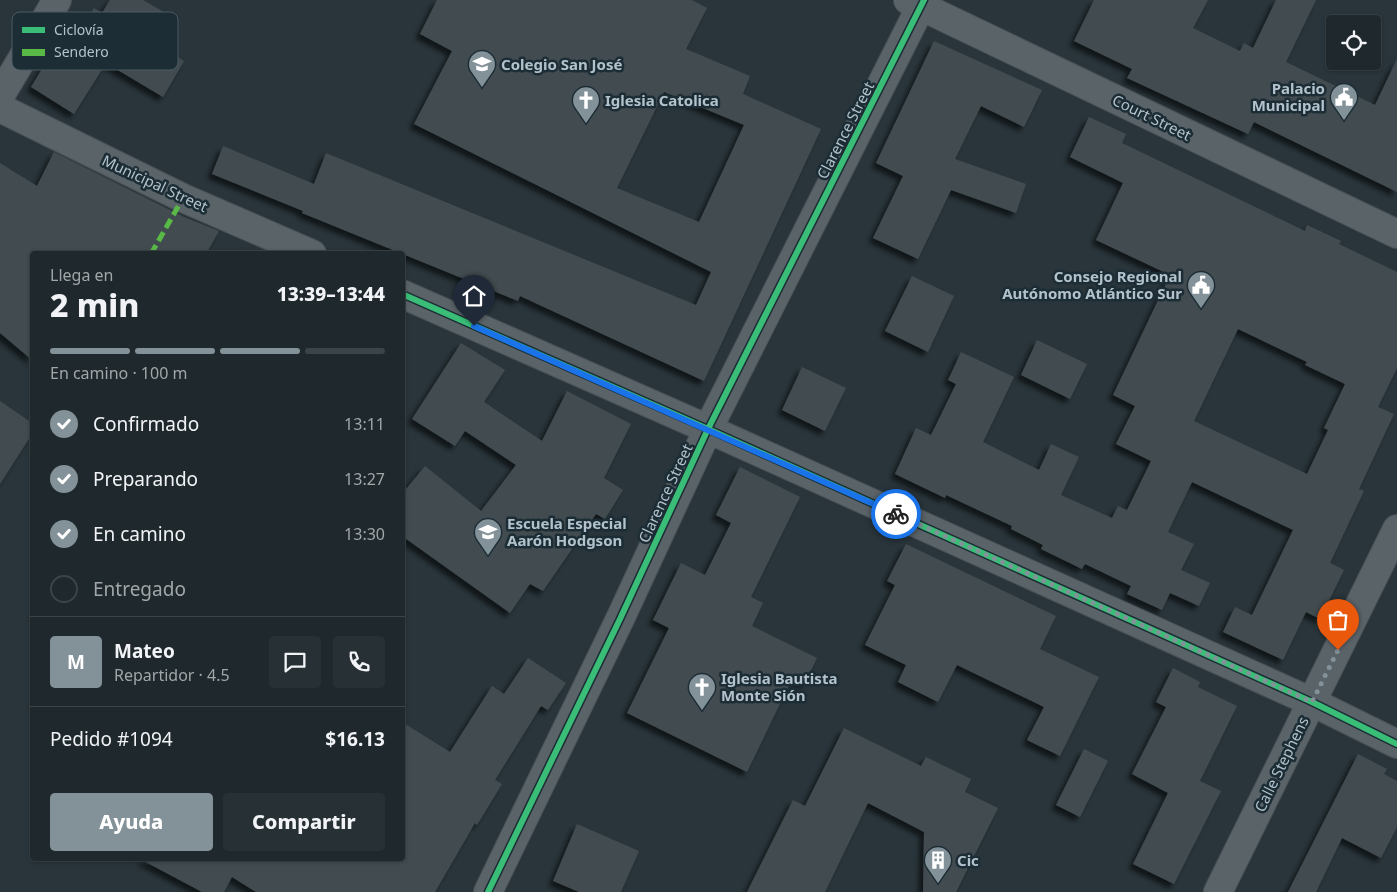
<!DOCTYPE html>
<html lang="es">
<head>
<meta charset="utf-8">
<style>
  :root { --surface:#1f282c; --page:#273034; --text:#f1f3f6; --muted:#a1a6a9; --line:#3c4448; --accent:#839199 }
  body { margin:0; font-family:"Noto Sans",sans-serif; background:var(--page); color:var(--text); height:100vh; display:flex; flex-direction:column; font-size:19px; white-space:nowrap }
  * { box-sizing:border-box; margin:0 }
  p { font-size:16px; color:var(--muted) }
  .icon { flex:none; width:28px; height:28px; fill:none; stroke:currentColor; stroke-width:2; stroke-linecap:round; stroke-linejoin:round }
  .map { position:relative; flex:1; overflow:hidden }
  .side { position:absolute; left:30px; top:251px; width:375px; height:610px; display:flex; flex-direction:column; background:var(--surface); border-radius:5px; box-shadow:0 1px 4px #0004,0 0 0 1px var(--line) }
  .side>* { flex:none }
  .fabs { position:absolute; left:1326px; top:15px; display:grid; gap:10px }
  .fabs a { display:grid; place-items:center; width:55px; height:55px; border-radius:5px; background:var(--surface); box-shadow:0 1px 4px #0004,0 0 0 1px var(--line); font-size:25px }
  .pin { position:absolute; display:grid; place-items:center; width:42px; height:42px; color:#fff; margin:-51px -21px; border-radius:50% 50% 50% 0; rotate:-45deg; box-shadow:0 0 5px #0007 }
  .pin .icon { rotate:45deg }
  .courier { position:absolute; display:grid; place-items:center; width:50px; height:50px; margin:-25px; border:4px solid #1a73e8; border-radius:50%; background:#fff; color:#222; box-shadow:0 1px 6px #0007 }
  .headline em { font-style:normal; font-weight:800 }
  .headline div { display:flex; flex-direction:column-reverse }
  .headline { display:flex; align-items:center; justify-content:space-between; height:85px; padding:0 20px }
  h1 { font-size:32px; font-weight:800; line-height:38px }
  .bar { display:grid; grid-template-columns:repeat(4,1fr); gap:8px 5px; align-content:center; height:60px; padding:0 20px }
  .bar i { height:6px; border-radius:4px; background:var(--line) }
  .bar .current { background:var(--accent) }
  .bar p { grid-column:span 4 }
  .line { display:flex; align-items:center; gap:12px; padding:0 20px; border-top:1px solid var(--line) }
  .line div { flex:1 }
  .round { display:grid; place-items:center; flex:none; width:52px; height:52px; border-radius:5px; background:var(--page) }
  ol { padding:0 20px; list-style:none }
  li { display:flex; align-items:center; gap:15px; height:55px }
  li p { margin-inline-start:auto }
  li .icon { padding:5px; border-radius:50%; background:var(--accent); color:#fff; stroke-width:4 }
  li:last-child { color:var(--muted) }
  li i { width:28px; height:28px; border:2px solid var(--line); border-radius:50% }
  .action { display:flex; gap:10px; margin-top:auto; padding:10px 20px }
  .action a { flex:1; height:58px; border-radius:5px; background:var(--accent); color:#fff; font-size:20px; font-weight:800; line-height:58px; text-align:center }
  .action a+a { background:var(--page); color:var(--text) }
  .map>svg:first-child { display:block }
  .building { fill:#424c50; fill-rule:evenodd; filter:url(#shadow) }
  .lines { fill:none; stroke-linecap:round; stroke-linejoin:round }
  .minor-casing { stroke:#485055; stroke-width:30 }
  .tertiary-casing { stroke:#485055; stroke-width:30 }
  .minor { stroke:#5a6368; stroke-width:28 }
  .tertiary { stroke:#5a6368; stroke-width:28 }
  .quiet { stroke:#58b947; stroke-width:5; stroke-dasharray:10 5; stroke-linecap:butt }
  .cycleway-casing { stroke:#1c2d36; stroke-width:9 }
  .cycleway { stroke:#3abd76; stroke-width:6 }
  .done { stroke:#839199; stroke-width:5; stroke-dasharray:0 9 }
  .route { stroke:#1a73e8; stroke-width:6 }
  .labels { text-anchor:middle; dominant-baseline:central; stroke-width:5; stroke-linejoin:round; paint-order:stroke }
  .poi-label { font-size:15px; font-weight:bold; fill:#b3c2cc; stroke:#1c2d36; text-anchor:start }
  .street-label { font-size:15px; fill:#b3c2cc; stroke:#1c2d36 }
  .key { fill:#1c2d36; stroke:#495a63; stroke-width:1 }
  .key-label { font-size:14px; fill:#b3c2cc }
</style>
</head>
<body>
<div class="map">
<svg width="1397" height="892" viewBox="0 0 1397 892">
  <defs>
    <filter id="shadow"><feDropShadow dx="-4.5" dy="4.5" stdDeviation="2.5" flood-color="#0009"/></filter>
  </defs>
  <rect width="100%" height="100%" fill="#29353b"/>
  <g class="building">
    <path d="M110,0H143L179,21L162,48L184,61L163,97L106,63L74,114L31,87L57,44L69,52L94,8L102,13Z"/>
    <path d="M437,0H692L707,8L686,49L750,76L743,94L821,129L704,381L520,296L518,301L302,213L303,211L212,174L223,146L314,184L326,153L696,305L711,272L414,124L452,51L420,34ZM664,92L744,125L699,222L617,188Z"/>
    <path d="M1094,0H1208L1193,28L1240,51L1244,43L1253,48L1276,0H1316L1286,62L1375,105L1397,59V192L1254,122L1248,134L1127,78L1132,69L1074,41Z"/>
    <path d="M934,41L1042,90L1024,127L981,106L955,159L1026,184L1016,213L951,190L918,259L873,238L903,176L876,163Z"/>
    <path d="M1089,117L1126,134L1122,143L1305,231L1307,225L1341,241L1339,244L1397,272V368L1378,407L1394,414L1359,489L1364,491L1330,563L1344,570L1320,619L1306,612L1283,660L1223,632L1235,607L1252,615L1293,530L1192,482L1168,532L1194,544L1181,570L1210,583L1199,606L1170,593L1162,610L1127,594L1131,586L1085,564L1082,569L1041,549L1043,545L1011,529L1012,526L946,495L945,498L895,474L916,428L931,435L956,384L948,380L961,352L1014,377L983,442L1039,470L1051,444L1079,457L1061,495L1112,518L1118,506L1127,510L1151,461L1116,444L1135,406L1113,395L1170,275L1096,240L1123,183L1070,157ZM1238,329L1307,362L1305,365L1345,384L1324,428L1328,430L1307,474L1194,421Z"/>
    <path d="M54,152L184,217L219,231L206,254H32V360L0,333V163L37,186Z"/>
    <path d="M912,276L954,296L928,352L885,331Z"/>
    <path d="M1037,340L1087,364L1070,399L1021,375Z"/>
    <path d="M461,343L505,370L484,402L542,441L567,391L631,424L604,478L623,490L605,519L596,514L543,591L530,584L510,613L402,536V494L425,466L481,511L516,465L465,431L455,446L412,419Z"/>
    <path d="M802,367L846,388L825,431L782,410Z"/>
    <path d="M0,401L32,423V434L0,484Z"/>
    <path d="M740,467L800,497L751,597L763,603L752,626L817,658L804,685L792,679L747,772L627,713L669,628L653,620L681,563L705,575L731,523L716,515Z"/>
    <path d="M906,544L1056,616L1040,649L1099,677L1060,756L1027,740L1044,707L957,665L938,702L898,682L906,665L865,645L895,585L887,581Z"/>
    <path d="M528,658L566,683L548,710L541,706L495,780L502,784L477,825L475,823L435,892H256L232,877L224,892H202L140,859H402V722L450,752L492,686L504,694Z"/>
    <path d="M1173,668L1200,682L1198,687L1237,706L1200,781L1221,791L1174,884L1133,864L1168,793L1132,774L1166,707L1156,702Z"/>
    <path d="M844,728L921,766L926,757L971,779L965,792L998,808L956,892H923L924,832L868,803L825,892H747L793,800L805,806Z"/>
    <path d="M1084,749L1108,761L1080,817L1056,805Z"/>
    <path d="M1358,754L1387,769L1384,774L1397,781V827L1381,858L1342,838L1316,892H1288Z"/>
    <path d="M577,824L639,851L621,892H579L553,881Z"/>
  </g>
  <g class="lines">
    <g class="minor-casing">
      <g id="minor">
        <path d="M908,0L1397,234"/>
        <path d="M0,96L57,0"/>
        <path d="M0,108L183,198L312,254"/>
        <path d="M402,294L708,429L1312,702L1397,744"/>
      </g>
    </g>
    <g class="tertiary-casing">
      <g id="tertiary">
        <path d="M488,892L620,619L708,429L924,0"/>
        <path d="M1218,892L1397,529"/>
      </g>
    </g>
    <use href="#minor" class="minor"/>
    <use href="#tertiary" class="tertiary"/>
    <path class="quiet" d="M151,254L183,198"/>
    <g class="cycleway-casing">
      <g id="cycleway">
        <path d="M402,294L708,429L1312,702L1397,744"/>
        <path d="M488,892L620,619L708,429L924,0"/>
      </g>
    </g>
    <use href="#cycleway" class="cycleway"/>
  </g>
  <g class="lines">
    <path class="done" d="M896,514L1312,702L1338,650"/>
    <path class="route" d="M474,326L896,514"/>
  </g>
  <defs>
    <g id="school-pin" transform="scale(1.4375)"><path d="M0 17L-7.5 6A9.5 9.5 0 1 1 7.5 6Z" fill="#839199" stroke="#1c2d36"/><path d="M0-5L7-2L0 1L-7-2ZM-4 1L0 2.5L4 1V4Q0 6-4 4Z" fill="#fff"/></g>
    <g id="civic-pin" transform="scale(1.4375)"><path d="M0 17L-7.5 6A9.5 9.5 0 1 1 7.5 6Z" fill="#839199" stroke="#1c2d36"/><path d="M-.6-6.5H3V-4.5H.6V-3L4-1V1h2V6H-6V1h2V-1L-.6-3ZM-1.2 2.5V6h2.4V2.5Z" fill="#fff"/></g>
    <g id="church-pin" transform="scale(1.4375)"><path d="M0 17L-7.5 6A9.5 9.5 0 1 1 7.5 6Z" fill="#839199" stroke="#1c2d36"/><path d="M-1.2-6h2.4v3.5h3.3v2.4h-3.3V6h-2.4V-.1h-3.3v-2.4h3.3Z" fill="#fff"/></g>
    <g id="building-pin" transform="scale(1.4375)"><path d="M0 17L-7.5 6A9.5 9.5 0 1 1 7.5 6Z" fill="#839199" stroke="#1c2d36"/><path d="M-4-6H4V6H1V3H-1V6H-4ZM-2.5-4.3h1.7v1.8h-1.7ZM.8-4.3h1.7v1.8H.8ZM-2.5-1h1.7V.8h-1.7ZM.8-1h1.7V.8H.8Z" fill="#fff"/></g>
  </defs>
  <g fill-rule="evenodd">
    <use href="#school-pin" x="482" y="64"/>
    <use href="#civic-pin" x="1344" y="97"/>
    <use href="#church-pin" x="586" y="100"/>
    <use href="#civic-pin" x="1201" y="285"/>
    <use href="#school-pin" x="488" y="532"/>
    <use href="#church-pin" x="702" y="687"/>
    <use href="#building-pin" x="938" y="860"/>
  </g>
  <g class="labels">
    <g class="poi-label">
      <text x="501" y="64">Colegio San José</text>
      <text x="1325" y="88" text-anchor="end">Palacio<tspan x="1325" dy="17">Municipal</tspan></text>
      <text x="605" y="100">Iglesia Catolica</text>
      <text x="1182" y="276" text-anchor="end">Consejo Regional<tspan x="1182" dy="17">Autónomo Atlántico Sur</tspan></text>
      <text x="507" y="523">Escuela Especial<tspan x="507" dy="17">Aarón Hodgson</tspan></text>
      <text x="721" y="678">Iglesia Bautista<tspan x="721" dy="17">Monte Sión</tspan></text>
      <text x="957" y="860">Cic</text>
    </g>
    <g class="street-label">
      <text transform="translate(1152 117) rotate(26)">Court Street</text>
      <text transform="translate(845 130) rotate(-63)">Clarence Street</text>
      <text transform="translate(155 183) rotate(25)">Municipal Street</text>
      <text transform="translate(665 493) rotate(-65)">Clarence Street</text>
      <text transform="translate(1281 764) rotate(-64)">Calle Stephens</text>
    </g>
  </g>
  <rect x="12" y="12" width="166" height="58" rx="8" class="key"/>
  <rect x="22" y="27" width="23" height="6" fill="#3abd76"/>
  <rect x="22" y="49" width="23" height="7" fill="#58b947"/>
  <g class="key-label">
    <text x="54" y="35">Ciclovía</text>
    <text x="54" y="57">Sendero</text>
  </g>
</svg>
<div class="fabs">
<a><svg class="icon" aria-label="locate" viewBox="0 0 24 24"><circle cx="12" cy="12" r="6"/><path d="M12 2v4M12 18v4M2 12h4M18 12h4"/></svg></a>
</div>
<div class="pin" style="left:1338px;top:650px;background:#ea580c"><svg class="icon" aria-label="bag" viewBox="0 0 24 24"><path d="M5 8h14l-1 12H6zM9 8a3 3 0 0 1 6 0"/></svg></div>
<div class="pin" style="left:474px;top:326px;background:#1f2937"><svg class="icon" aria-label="home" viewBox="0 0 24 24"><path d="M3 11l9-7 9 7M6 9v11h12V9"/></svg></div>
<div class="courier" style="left:896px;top:514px"><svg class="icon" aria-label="bike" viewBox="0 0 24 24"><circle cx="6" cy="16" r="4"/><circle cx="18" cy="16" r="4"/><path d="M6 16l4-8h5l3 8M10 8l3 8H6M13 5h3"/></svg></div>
<section class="side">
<div class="headline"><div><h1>2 min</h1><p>Llega en</p></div><em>13:39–13:44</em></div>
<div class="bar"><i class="current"></i><i class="current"></i><i class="current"></i><i></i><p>En camino · 100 m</p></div>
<ol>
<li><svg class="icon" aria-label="check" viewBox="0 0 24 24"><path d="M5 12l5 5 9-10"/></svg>Confirmado<p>13:11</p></li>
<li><svg class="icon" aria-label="check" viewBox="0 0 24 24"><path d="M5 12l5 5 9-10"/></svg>Preparando<p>13:27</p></li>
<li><svg class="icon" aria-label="check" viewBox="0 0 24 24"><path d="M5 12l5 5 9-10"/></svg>En camino<p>13:30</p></li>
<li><i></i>Entregado</li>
</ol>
<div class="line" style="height:90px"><b class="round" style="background:var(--accent);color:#fff">M</b><div><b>Mateo</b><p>Repartidor · 4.5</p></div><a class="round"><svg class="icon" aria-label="chat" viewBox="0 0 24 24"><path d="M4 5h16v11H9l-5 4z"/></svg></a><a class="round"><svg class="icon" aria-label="phone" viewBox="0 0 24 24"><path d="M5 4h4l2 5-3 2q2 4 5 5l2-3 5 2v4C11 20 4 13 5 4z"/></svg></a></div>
<div class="line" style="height:65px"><div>Pedido #1094</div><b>$16.13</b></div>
<div class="action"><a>Ayuda</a><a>Compartir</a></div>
</section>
</div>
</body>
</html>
